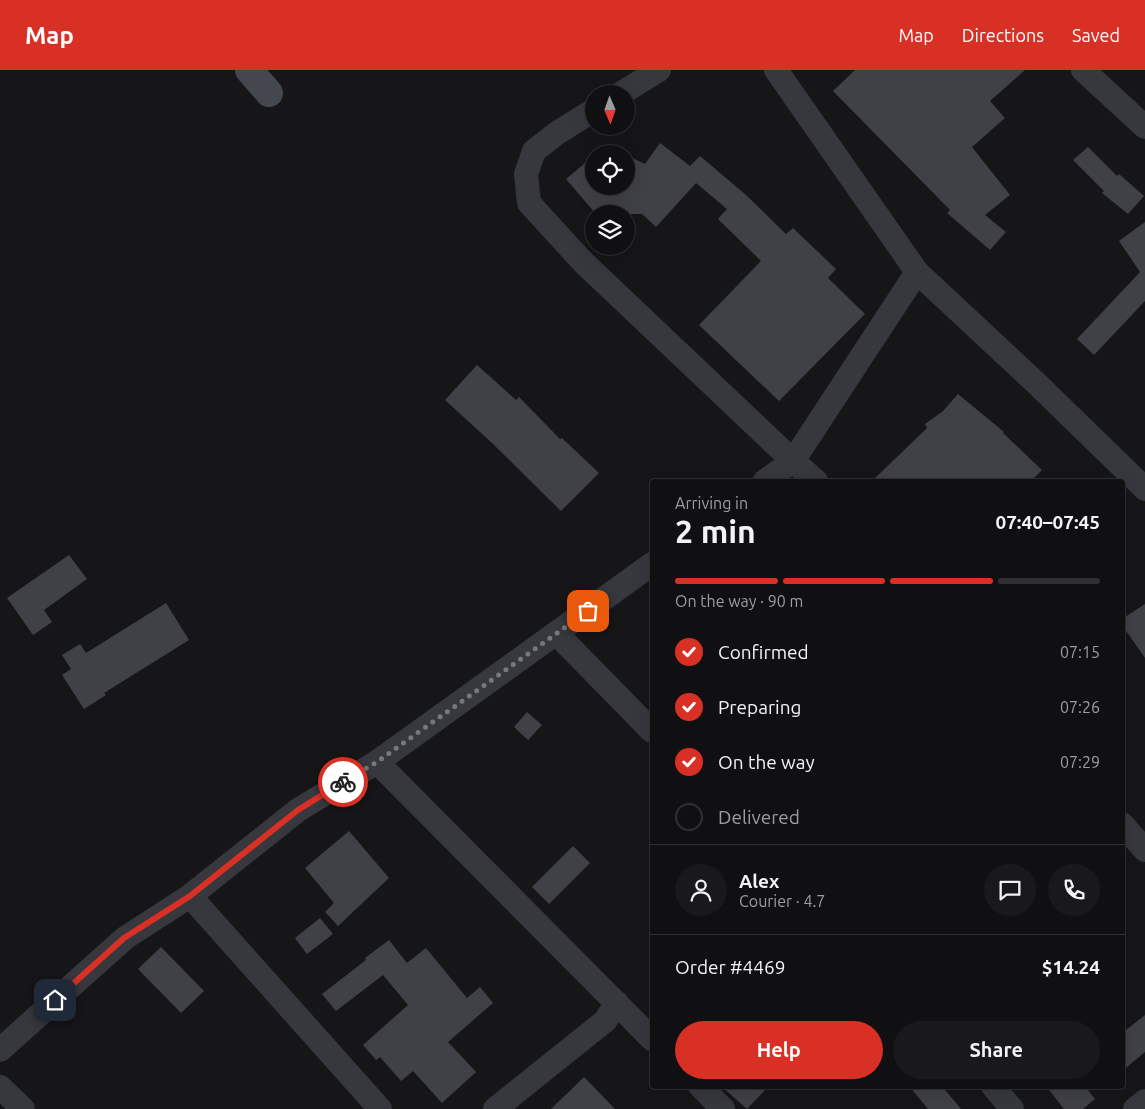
<!DOCTYPE html>
<html lang="en">
<head>
<meta charset="utf-8">
<style>
  :root { --surface:#101012; --page:#19191b; --text:#f1f3f6; --muted:#9c9d9f; --line:#303032; --accent:#d93025 }
  body { margin:0; font-family:Ubuntu,sans-serif; background:var(--page); color:var(--text); height:100vh; display:flex; flex-direction:column; font-size:19px; white-space:nowrap }
  * { box-sizing:border-box; margin:0 }
  p { font-size:16px; color:var(--muted) }
  .icon { flex:none; width:28px; height:28px; fill:none; stroke:currentColor; stroke-width:2; stroke-linecap:round; stroke-linejoin:round }
  .map { position:relative; flex:1; overflow:hidden }
  .details { position:absolute; left:650px; top:409px; width:475px; height:610px; display:flex; flex-direction:column; background:var(--surface); border-radius:5px; box-shadow:0 5px 20px #0002,0 0 0 1px var(--line) }
  .details>* { flex:none }
  .needle { width:32px; rotate:178deg }
  .tools { position:absolute; left:585px; top:15px; display:grid; gap:10px }
  .tools a { display:grid; place-items:center; width:50px; height:50px; border-radius:50%; background:var(--surface); box-shadow:0 5px 20px #0002,0 0 0 1px var(--line); font-size:25px }
  .pin { position:absolute; display:grid; place-items:center; width:42px; height:42px; color:#fff; margin:-21px; border-radius:10px; box-shadow:0 2px 8px #0006 }
  .courier { position:absolute; display:grid; place-items:center; width:50px; height:50px; margin:-25px; border:4px solid #d93025; border-radius:50%; background:#fff; color:#222; box-shadow:0 1px 6px #0007 }
  .head em { font-style:normal; font-weight:700 }
  .head div { display:flex; flex-direction:column-reverse }
  .head { display:flex; align-items:center; justify-content:space-between; height:85px; padding:0 25px }
  h1 { font-size:32px; font-weight:700; line-height:38px }
  .bar { display:grid; grid-template-columns:repeat(4,1fr); gap:8px 5px; align-content:center; height:60px; padding:0 25px }
  .bar i { height:6px; border-radius:4px; background:var(--line) }
  .bar .active { background:var(--accent) }
  .bar p { grid-column:span 4 }
  .line { display:flex; align-items:center; gap:12px; padding:0 25px; border-top:1px solid var(--line) }
  .line div { flex:1 }
  .round { display:grid; place-items:center; flex:none; width:52px; height:52px; border-radius:26px; background:var(--page) }
  ol { padding:0 25px; list-style:none }
  li { display:flex; align-items:center; gap:15px; height:55px }
  li p { margin-inline-start:auto }
  li .icon { padding:5px; border-radius:50%; background:var(--accent); color:#fff; stroke-width:4 }
  li:last-child { color:var(--muted) }
  li i { width:28px; height:28px; border:2px solid var(--line); border-radius:50% }
  .cta { display:flex; gap:10px; margin-top:auto; padding:10px 25px }
  .cta a { flex:1; height:58px; border-radius:30px; background:var(--accent); color:#fff; font-size:20px; font-weight:700; line-height:58px; text-align:center }
  .cta a+a { background:var(--page); color:var(--text) }
  header { display:flex; align-items:center; gap:30px; box-sizing:border-box; height:70px; padding:0 25px; background:var(--accent); color:#fff }
  header strong { font-size:24px }
  nav { display:flex; gap:28px; margin-inline-start:auto; font-size:18px }
  .map>svg:first-child { display:block }
  .building { fill:#404146 }
  .lines { fill:none; stroke-linecap:round; stroke-linejoin:round }
  .street { stroke:#36383e; stroke-width:24 }
  .secondary { stroke:#44474e; stroke-width:28 }
  .done { stroke:#747881; stroke-width:5; stroke-dasharray:0 9 }
  .route { stroke:#d93025; stroke-width:6 }
</style>
</head>
<body>
<header>
<strong>Map</strong>
<nav><a>Map</a><a>Directions</a><a>Saved</a></nav>
</header>
<div class="map">
<svg width="1145" height="1039" viewBox="0 0 1145 1039">
  <rect width="100%" height="100%" fill="#161618"/>
  <g class="building">
    <path d="M855,0H1025L990,31L1005,48L972,77L1010,125L985,145L1006,162L990,180L947,143L950,140L833,21Z"/>
    <path d="M660,73L690,96L700,86L746,125L786,164L793,158L836,199L828,208L865,244L779,331L699,255L761,191L718,149L727,139L696,113L656,157L642,144H596L566,109L591,88L594,91V116H626V85L645,94Z"/>
    <path d="M1088,77L1117,106L1119,104L1144,126L1128,144L1102,123L1104,121L1073,90Z"/>
    <path d="M1145,152V231L1094,285L1077,269L1140,202L1119,171Z"/>
    <path d="M477,295L516,330L519,327L560,369L562,368L599,403L561,441L491,372L445,330Z"/>
    <path d="M958,324L1004,362L1003,363L1042,400L1031,411H872L927,358L925,354L943,341Z"/>
    <path d="M69,485L87,509L44,540L52,552L33,565L7,528Z"/>
    <path d="M166,533L189,570L104,623L106,625L84,639L62,605L71,599L62,585L80,574L86,583Z"/>
    <path d="M1145,534V588L1122,555V549Z"/>
    <path d="M527,642L542,655L528,670L514,657Z"/>
    <path d="M349,761L389,808L338,856L325,842L334,833L305,798Z"/>
    <path d="M573,776L590,793L549,834L532,817Z"/>
    <path d="M320,848L333,864L307,884L295,868Z"/>
    <path d="M389,870L407,893L426,878L467,928L480,917L493,933L448,972L476,1002L442,1033L413,1001L401,1011L380,987L376,990L363,975L408,935L383,905L336,941L322,924L366,890L365,888Z"/>
    <path d="M161,877L204,921L181,943L138,899Z"/>
    <path d="M1145,945V982L1122,1001V963Z"/>
    <path d="M584,1007L615,1039H551Z"/>
    <path d="M721,1016H769L747,1039Z"/>
    <path d="M909,1016H942L961,1039H928Z"/>
    <path d="M1046,1016H1085L1095,1029L1083,1039H1064Z"/>
  </g>
  <g class="lines">
    <g class="street">
      <path d="M776,0L917,202L1035,312L1145,419"/>
      <path d="M1083,0L1145,57"/>
      <path d="M620,24L659,0"/>
      <path d="M594,40L557,63L534,81L526,104L529,133L583,192L793,391L917,202"/>
      <path d="M765,411L793,391L816,411"/>
      <path d="M556,563L652,661"/>
      <path d="M377,692L652,969"/>
      <path d="M1122,754L1145,780"/>
      <path d="M190,826L380,1039"/>
      <path d="M0,980L125,868L190,826L298,740L377,692L652,494"/>
      <path d="M700,1016L723,1039"/>
      <path d="M993,1016L1012,1039"/>
      <path d="M0,1017L23,1039"/>
      <path d="M495,1039L605,951L617,933"/>
      <path d="M1135,1039L1145,1031"/>
    </g>
    <path class="secondary" d="M249,0L269,23"/>
  </g>
  <g class="lines">
    <path class="done" d="M343,712L377,692L588,541"/>
    <path class="route" d="M55,930L124,868L190,826L298,740L343,712"/>
  </g>
</svg>
<div class="tools">
<a><svg class="needle" viewBox="-14 -14 28 28"><path d="M0-13l5 13h-10z" fill="#e53935"/><path d="M0 13l5-13h-10z" fill="#9c9d9f"/></svg></a>
<a><svg class="icon" aria-label="locate" viewBox="0 0 24 24"><circle cx="12" cy="12" r="6"/><path d="M12 2v4M12 18v4M2 12h4M18 12h4"/></svg></a>
<a><svg class="icon" aria-label="layers" viewBox="0 0 24 24"><path d="M12 4l9 5-9 5-9-5zM3 14l9 5 9-5"/></svg></a>
</div>
<div class="pin" style="left:588px;top:541px;background:#ea580c"><svg class="icon" aria-label="bag" viewBox="0 0 24 24"><path d="M5 8h14l-1 12H6zM9 8a3 3 0 0 1 6 0"/></svg></div>
<div class="pin" style="left:55px;top:930px;background:#1f2937"><svg class="icon" aria-label="home" viewBox="0 0 24 24"><path d="M3 11l9-7 9 7M6 9v11h12V9"/></svg></div>
<div class="courier" style="left:343px;top:712px"><svg class="icon" aria-label="bike" viewBox="0 0 24 24"><circle cx="6" cy="16" r="4"/><circle cx="18" cy="16" r="4"/><path d="M6 16l4-8h5l3 8M10 8l3 8H6M13 5h3"/></svg></div>
<section class="details">
<div class="head"><div><h1>2 min</h1><p>Arriving in</p></div><em>07:40–07:45</em></div>
<div class="bar"><i class="active"></i><i class="active"></i><i class="active"></i><i></i><p>On the way · 90 m</p></div>
<ol>
<li><svg class="icon" aria-label="check" viewBox="0 0 24 24"><path d="M5 12l5 5 9-10"/></svg>Confirmed<p>07:15</p></li>
<li><svg class="icon" aria-label="check" viewBox="0 0 24 24"><path d="M5 12l5 5 9-10"/></svg>Preparing<p>07:26</p></li>
<li><svg class="icon" aria-label="check" viewBox="0 0 24 24"><path d="M5 12l5 5 9-10"/></svg>On the way<p>07:29</p></li>
<li><i></i>Delivered</li>
</ol>
<div class="line" style="height:90px"><a class="round"><svg class="icon" aria-label="person" viewBox="0 0 24 24"><circle cx="12" cy="8" r="4"/><path d="M4 21q1-7 8-7t8 7"/></svg></a><div><b>Alex</b><p>Courier · 4.7</p></div><a class="round"><svg class="icon" aria-label="chat" viewBox="0 0 24 24"><path d="M4 5h16v11H9l-5 4z"/></svg></a><a class="round"><svg class="icon" aria-label="phone" viewBox="0 0 24 24"><path d="M5 4h4l2 5-3 2q2 4 5 5l2-3 5 2v4C11 20 4 13 5 4z"/></svg></a></div>
<div class="line" style="height:65px"><div>Order #4469</div><b>$14.24</b></div>
<div class="cta"><a>Help</a><a>Share</a></div>
</section>
</div>
</body>
</html>
